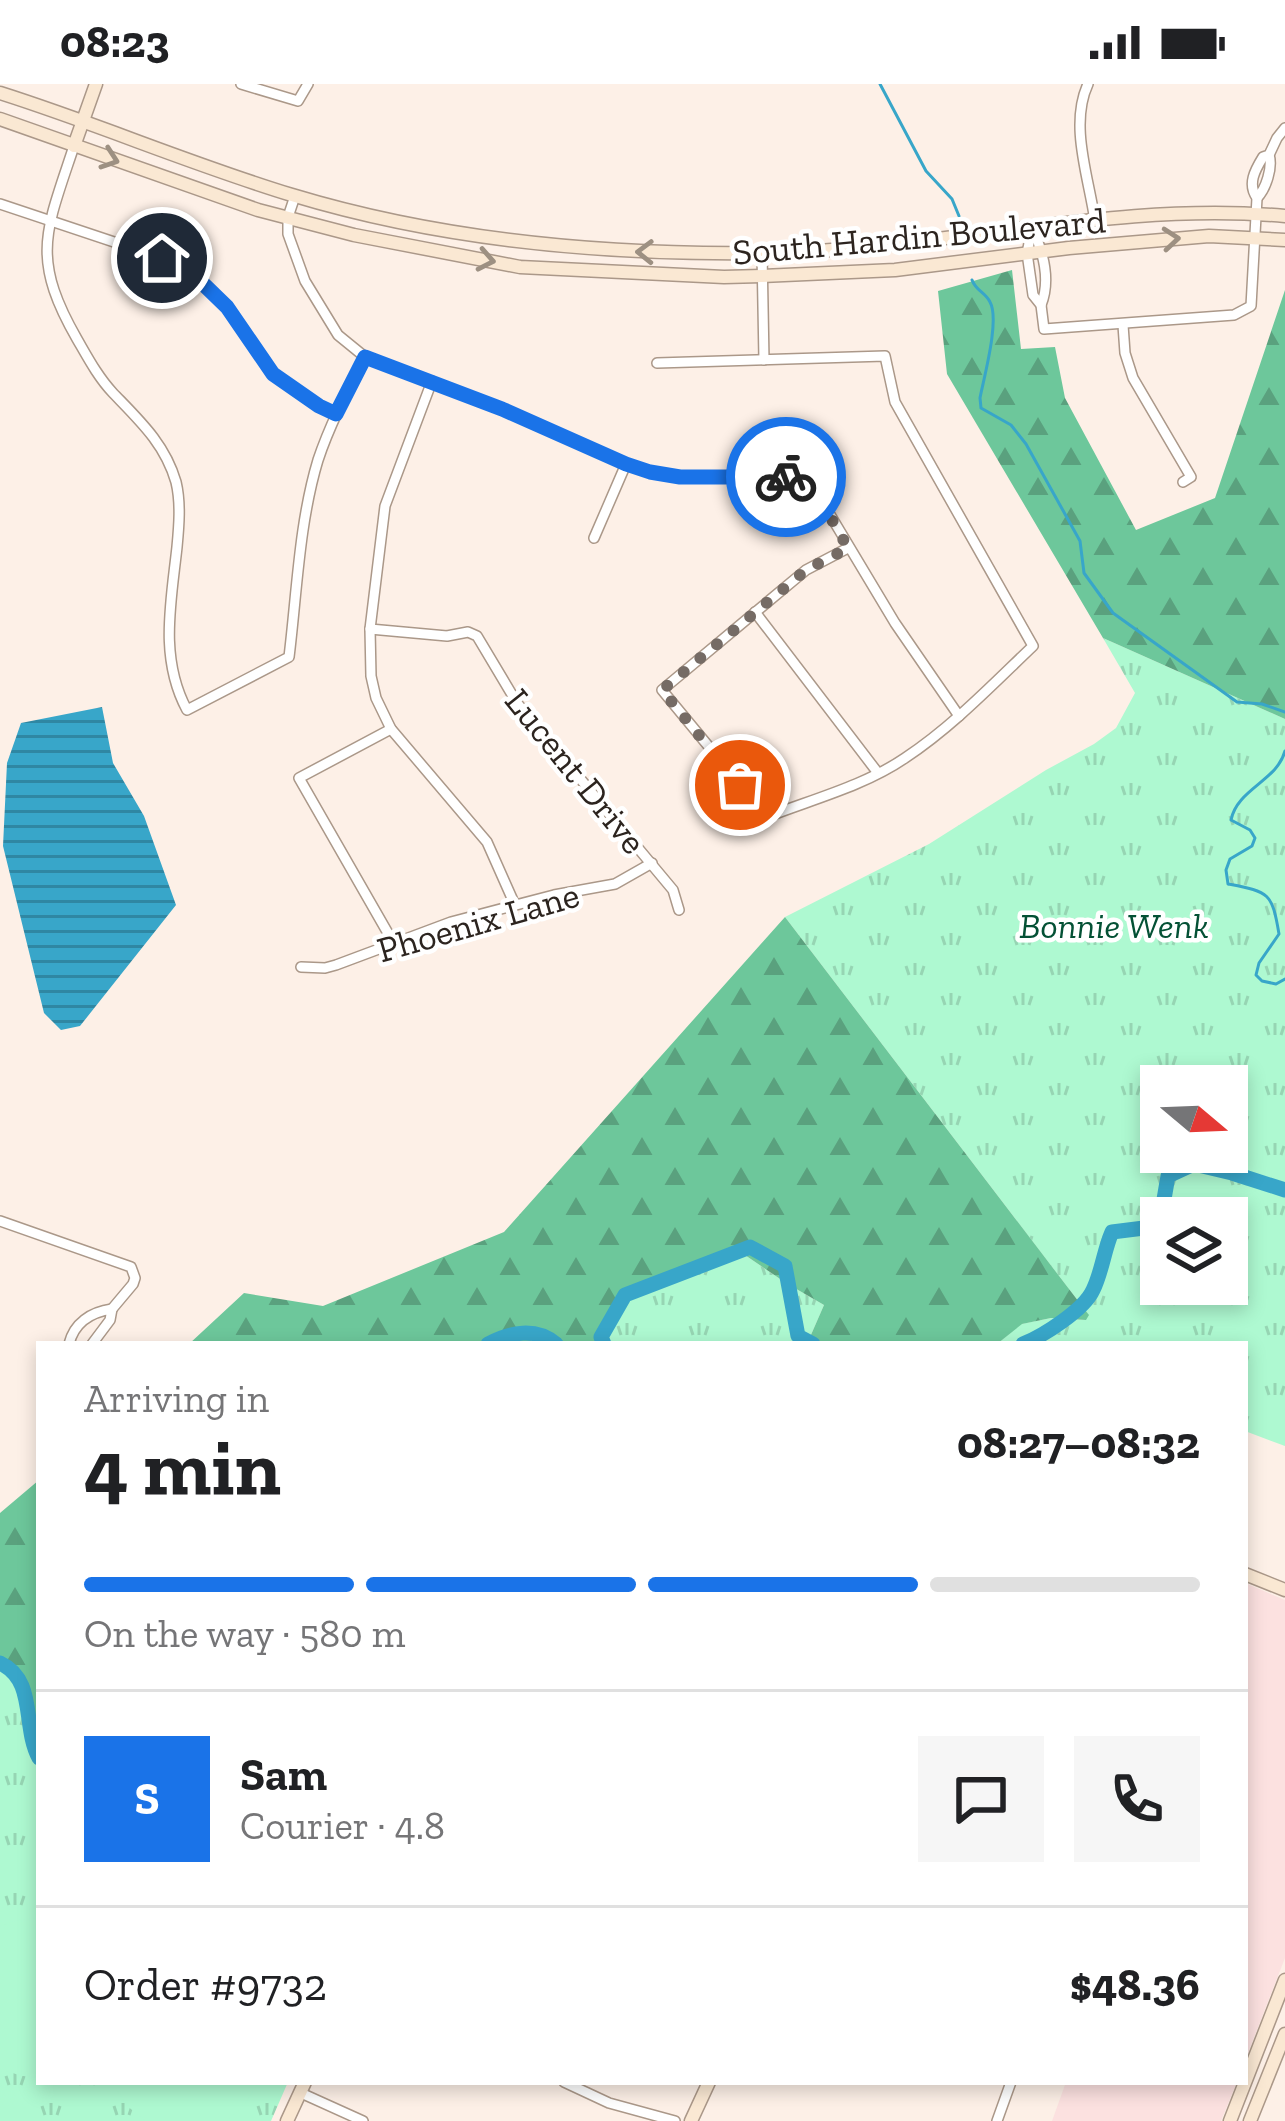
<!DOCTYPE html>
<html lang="en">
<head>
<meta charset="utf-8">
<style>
  :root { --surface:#fff; --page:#f6f6f6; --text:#202124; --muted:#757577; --line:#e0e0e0; --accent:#1a73e8 }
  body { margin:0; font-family:"Zilla Slab",serif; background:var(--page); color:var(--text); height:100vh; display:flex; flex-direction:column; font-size:45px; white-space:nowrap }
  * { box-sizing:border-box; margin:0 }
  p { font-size:39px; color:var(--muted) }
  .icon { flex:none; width:66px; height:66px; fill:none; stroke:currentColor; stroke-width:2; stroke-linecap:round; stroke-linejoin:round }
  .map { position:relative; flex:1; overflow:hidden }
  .side { position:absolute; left:36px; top:1257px; width:1212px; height:744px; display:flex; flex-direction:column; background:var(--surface); border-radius:0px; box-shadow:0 6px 18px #0003 }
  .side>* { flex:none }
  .needle { width:78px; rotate:109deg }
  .tools { position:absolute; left:1140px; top:981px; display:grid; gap:24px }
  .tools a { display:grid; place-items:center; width:108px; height:108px; border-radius:0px; background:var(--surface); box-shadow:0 6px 18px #0003; font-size:60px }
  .pin { position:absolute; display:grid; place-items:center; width:102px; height:102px; color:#fff; margin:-51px; border:6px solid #fff; border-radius:50%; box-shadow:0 3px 12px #0007 }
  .courier { position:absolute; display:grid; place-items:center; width:120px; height:120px; margin:-60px; border:9px solid #1a73e8; border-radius:50%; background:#fff; color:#222; box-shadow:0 3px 15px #0007 }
  .headline em { font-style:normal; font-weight:800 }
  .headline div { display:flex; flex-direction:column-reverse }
  .headline { display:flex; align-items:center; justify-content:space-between; height:204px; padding:0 48px }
  h1 { font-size:78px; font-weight:800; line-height:90px }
  .bar { display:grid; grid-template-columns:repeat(4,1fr); gap:18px 12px; align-content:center; height:144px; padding:0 48px }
  .bar i { height:15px; border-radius:9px; background:var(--line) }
  .bar .active { background:var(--accent) }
  .bar p { grid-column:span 4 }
  .line { display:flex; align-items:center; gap:30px; padding:0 48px; border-top:3px solid var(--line) }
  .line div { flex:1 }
  .round { display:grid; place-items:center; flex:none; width:126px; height:126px; border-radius:0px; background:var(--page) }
  .status { display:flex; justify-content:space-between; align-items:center; height:84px; padding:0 60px; background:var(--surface); direction:ltr }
  .status svg { height:33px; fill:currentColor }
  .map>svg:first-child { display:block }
  .commercial { fill:#fce1e0 }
  .grass { fill:url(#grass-tufts); fill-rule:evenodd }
  .forest { fill:url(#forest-firs) }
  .pitch { fill:#aef9d1 }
  .water { fill:url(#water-rules) }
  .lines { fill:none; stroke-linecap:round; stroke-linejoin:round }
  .stream { stroke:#38a6c9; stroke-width:3 }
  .river { stroke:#38a6c9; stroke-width:15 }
  .street-casing { stroke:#ab9889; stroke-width:12 }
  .secondary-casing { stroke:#ab9889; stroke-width:15 }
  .street { stroke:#fff; stroke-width:9 }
  .secondary { stroke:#fae8d3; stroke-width:12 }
  .oneway { stroke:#9d9082 }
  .done { stroke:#756b65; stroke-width:12; stroke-dasharray:0 21.6 }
  .route { stroke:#1a73e8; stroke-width:15 }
  .labels { text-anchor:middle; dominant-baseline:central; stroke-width:9; stroke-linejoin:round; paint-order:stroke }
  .street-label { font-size:36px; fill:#2c241f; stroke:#fff }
  .park-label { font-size:36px; font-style:italic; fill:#045135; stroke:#fff }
</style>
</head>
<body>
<div class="status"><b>08:23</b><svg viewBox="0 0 49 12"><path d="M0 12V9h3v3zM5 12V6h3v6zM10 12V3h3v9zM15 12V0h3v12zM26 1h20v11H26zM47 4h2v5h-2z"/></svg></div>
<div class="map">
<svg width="1285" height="2037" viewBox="0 0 1285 2037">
  <defs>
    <pattern id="grass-tufts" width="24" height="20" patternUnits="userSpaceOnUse" patternTransform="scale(3)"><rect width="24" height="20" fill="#aef9d1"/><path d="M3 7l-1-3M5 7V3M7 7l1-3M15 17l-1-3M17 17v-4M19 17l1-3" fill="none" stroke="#96d5b3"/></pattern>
    <pattern id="forest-firs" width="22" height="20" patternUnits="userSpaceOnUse" patternTransform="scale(3)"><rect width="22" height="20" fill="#6dc79b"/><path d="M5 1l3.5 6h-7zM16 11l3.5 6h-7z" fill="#5aa17e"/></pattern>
    <pattern id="water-rules" width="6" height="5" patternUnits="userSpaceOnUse" patternTransform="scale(3)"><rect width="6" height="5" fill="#38a6c9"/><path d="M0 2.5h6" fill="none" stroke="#2f87a3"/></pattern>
  </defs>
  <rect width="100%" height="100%" fill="#fdf0e7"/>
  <g class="commercial">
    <path d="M1245,1499L1285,1516V1874L1245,1977Z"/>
    <path d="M1066,1998H1237L1221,2037H1052Z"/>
  </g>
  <g class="grass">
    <path d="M1103,554L1285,635V1362L1245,1347V1260H997L1021,1240L1051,1234L1085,1236L1088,1230L785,833L929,760L1046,686L1094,660L1116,644L1135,609ZM1161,1002H1227V1068H1161ZM1161,1134H1227V1200H1161Z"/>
    <path d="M742,1169L786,1199L824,1221L807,1260H603L622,1223L641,1205L660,1194L690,1187Z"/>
    <path d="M0,1579L16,1584L26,1643L39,1665V1998H288L271,2037H0Z"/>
  </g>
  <g class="forest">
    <path d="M1012,186L1021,265L1055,263L1065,314L1136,446L1215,414L1285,206V635L1103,554L947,290L938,207Z"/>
    <path d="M785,833L1082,1222L1089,1231L1086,1236L1051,1234L1022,1240L997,1260H807L824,1221L786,1199L742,1169L690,1187L660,1194L641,1205L622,1223L603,1260H552L543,1252L523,1260H189L244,1209L323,1222L504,1148Z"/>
    <path d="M39,1396V1665L26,1643L16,1584L0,1579V1429Z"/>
  </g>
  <g class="pitch">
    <path d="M39,1834V1992H22L0,1985V1842L19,1836Z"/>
    <path d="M112,1998H259L242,2024L226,2037H146L127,2022Z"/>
  </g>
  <path class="water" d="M102,623L113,679L144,732L176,821L80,942L61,946L44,929L3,762L7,679L21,639Z"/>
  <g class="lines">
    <g class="stream">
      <path d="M880,0L926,87L952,115L959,132"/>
      <path d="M972,196C976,207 985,208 990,218C1000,236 984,293 980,314L981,324L1011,341L1026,360L1080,457L1084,489L1113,529L1237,618L1262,620L1285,628"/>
      <path d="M1285,667C1277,697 1237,705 1231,736L1250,746L1255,754L1252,762L1230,775L1226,786L1228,800C1269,808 1272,808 1279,850L1259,879L1256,891L1262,897L1276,900L1285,895"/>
      <path d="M1281,1106L1285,1100"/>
    </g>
    <g class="river">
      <path d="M488,1260C510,1248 536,1243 556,1260"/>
      <path d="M604,1260L601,1253L625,1211L750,1163L785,1182L798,1252L813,1260"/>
      <path d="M1023,1260C1043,1252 1084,1226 1093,1206C1102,1188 1104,1166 1112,1148L1152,1143L1162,1127L1168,1092L1194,1080L1232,1089L1285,1106"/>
      <path d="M0,1579C37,1596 22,1643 39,1674"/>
    </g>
    <g class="street-casing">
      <g id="street">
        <path d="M241,0L298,17L308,0"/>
        <path d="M1088,0C1069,41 1089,94 1095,137"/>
        <path d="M74,62C46,147 30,173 77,255C88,274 98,293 113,309C140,337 165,360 176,398C181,419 179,442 177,463C171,519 159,574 187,626L289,573C297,508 299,439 318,376C330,340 348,306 365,273"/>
        <path d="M295,112L288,133V150L305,197L338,251L365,273L502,325L626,380L650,388L680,393L808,394L895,539L959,632"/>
        <path d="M1257,114C1266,105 1273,83 1269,71"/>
        <path d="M0,120L162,174L193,191L227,223L273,289L319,322L336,330"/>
        <path d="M1032,145L1027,169L1033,211L1041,221L1044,245L1234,231L1251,222L1257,114C1247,100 1255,86 1263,73L1269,71L1277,54L1285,44"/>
        <path d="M1033,146C1044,170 1051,196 1041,221"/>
        <path d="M762,169L764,276"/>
        <path d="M1123,241L1125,269L1133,294L1191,393L1183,398"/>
        <path d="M657,279L885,272L895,318L1033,562C992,601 952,643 905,674C864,702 813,715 767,733L662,606L806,486L848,464"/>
        <path d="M432,297L385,422L370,545L371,592L376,614L391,645L487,758L515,821"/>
        <path d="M594,454L626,380"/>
        <path d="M755,528L878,689"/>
        <path d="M370,545L447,552L468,548L477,552L517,619L673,806L679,826"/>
        <path d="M391,645L299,694L393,858"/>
        <path d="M301,883L325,884L336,881L451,838L554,811L615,800L652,779"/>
        <path d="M0,1137L131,1183L135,1194L133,1200L112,1225"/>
        <path d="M69,1260C74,1239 91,1228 112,1225L110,1236L92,1260"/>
        <path d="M564,1998L609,2019L675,2037"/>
        <path d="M301,2009L363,2037"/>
        <path d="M997,2037L1011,1998"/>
      </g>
    </g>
    <g class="secondary-casing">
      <g id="secondary">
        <path d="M0,9C98,40 193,81 292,111C444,157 602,171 760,169C935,168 1109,116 1285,132"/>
        <path d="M0,35L258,126L354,151L520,183L724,193L762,192L895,186L1069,164L1209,152L1285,156"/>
        <path d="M74,62L96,0"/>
        <path d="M1245,1490L1285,1506"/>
        <path d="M287,2037L305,1998"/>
        <path d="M691,2037L709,1998"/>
        <path d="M1230,2037L1285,1896"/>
        <path d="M1250,2037L1285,1950"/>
      </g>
    </g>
    <use href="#street" class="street"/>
    <use href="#secondary" class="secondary"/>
  </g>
  <defs><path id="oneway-chevron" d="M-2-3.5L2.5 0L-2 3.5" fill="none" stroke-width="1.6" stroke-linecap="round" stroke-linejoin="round" transform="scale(3)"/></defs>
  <g class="oneway">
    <use href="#oneway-chevron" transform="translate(110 75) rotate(19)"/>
    <use href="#oneway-chevron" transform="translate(1171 155) rotate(-5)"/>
    <use href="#oneway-chevron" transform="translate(645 168) rotate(-179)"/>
    <use href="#oneway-chevron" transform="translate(486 176) rotate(11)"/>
  </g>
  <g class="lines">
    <path class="done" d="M740,701L662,606L806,486L848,464L808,394L786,393"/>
    <path class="route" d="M162,174L193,190L227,223L273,290L319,322L336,330L365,273L502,325L626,380L650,388L680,393H786"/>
  </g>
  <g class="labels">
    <g class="street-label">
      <text transform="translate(919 152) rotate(-5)">South Hardin Boulevard</text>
      <text transform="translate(576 687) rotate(51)">Lucent Drive</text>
      <text transform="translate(478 838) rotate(-16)">Phoenix Lane</text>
    </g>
    <g class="park-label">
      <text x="1114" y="841">Bonnie Wenk</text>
    </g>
  </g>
</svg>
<div class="tools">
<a><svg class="needle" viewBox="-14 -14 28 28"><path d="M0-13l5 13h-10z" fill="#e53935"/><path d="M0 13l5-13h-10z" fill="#757577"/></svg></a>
<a><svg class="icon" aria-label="layers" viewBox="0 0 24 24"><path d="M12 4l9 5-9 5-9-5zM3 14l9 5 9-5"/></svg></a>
</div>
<div class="pin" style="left:740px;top:701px;background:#ea580c"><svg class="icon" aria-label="bag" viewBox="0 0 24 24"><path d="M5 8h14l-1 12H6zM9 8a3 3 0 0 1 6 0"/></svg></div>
<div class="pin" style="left:162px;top:174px;background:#1f2937"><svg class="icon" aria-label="home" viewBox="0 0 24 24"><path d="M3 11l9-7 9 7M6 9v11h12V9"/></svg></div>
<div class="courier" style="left:786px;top:393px"><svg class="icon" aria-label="bike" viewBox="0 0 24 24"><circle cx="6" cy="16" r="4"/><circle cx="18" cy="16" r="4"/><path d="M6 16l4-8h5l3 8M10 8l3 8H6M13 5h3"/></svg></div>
<section class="side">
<div class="headline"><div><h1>4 min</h1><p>Arriving in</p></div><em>08:27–08:32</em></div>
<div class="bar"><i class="active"></i><i class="active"></i><i class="active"></i><i></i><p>On the way · 580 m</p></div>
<div class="line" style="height:216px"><b class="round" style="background:var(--accent);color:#fff">S</b><div><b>Sam</b><p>Courier · 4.8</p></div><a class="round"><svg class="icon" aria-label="chat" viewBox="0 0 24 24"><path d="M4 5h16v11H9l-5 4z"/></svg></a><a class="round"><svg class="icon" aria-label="phone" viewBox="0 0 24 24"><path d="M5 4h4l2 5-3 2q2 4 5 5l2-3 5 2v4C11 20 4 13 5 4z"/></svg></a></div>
<div class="line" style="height:156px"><div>Order #9732</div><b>$48.36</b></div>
</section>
</div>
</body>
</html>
